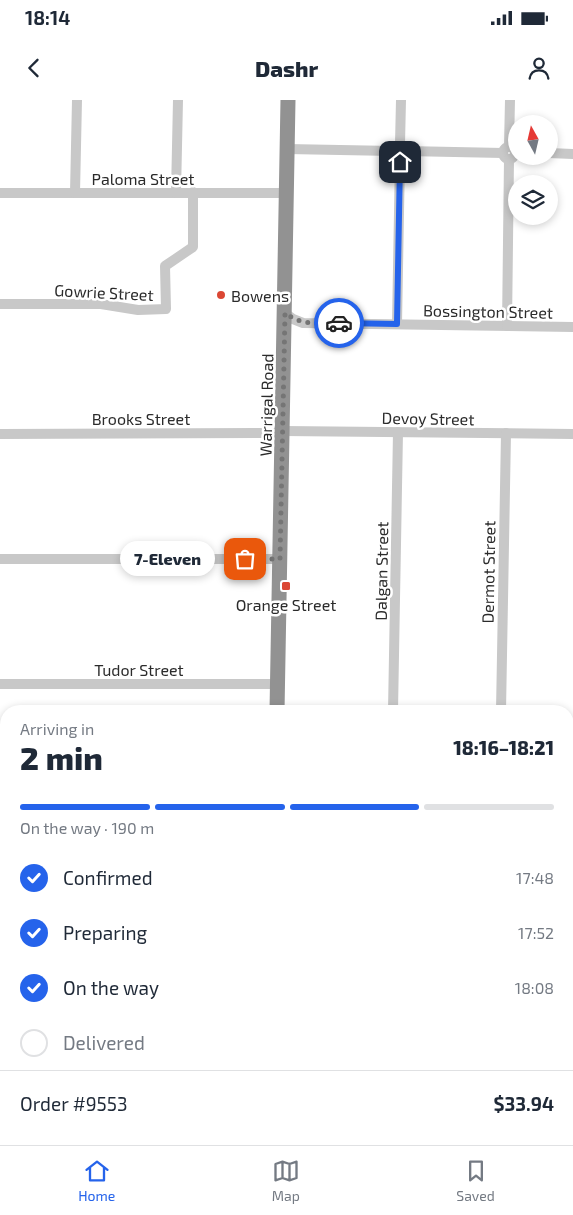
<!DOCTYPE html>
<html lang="en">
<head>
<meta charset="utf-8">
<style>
  :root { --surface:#fff; --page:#f6f6f7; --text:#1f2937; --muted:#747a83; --line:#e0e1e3; --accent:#2563eb }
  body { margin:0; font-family:"Exo 2",sans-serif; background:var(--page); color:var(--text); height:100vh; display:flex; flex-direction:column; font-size:19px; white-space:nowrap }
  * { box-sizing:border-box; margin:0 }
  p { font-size:16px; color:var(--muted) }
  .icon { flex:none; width:28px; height:28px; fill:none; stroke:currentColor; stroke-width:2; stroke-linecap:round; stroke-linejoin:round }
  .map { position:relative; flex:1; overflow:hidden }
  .details { position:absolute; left:0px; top:605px; width:574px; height:440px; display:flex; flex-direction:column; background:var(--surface); border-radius:20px 20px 0 0; box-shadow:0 2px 8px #0003 }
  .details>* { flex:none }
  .needle { width:32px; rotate:352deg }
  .controls { position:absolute; left:508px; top:15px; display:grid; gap:10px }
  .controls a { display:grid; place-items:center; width:50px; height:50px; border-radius:50%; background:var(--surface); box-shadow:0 2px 8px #0003; font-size:25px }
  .pin { position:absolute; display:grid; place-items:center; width:42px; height:42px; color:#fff; margin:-21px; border-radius:10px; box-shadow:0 2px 8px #0006 }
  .courier { position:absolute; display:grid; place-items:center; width:50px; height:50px; margin:-25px; border:4px solid #2563eb; border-radius:50%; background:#fff; color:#222; box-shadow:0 1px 6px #0007 }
  .bubble { position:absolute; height:35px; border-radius:18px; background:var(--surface); box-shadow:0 2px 8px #0003; font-size:16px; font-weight:800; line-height:35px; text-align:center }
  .overview em { font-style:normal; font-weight:800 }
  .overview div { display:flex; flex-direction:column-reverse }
  .overview { display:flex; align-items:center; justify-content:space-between; height:85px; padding:0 20px }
  h1 { font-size:32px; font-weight:800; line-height:38px }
  .bar { display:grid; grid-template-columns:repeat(4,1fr); gap:8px 5px; align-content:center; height:60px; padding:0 20px }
  .bar i { height:6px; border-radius:4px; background:var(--line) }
  .bar .on { background:var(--accent) }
  .bar p { grid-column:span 4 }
  .line { display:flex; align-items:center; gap:12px; padding:0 20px; border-top:1px solid var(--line) }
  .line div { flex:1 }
  ol { padding:0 20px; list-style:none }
  li { display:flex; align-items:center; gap:15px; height:55px }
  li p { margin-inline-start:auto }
  li .icon { padding:5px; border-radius:50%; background:var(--accent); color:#fff; stroke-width:4 }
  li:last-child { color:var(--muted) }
  li i { width:28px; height:28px; border:2px solid var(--line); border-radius:50% }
  .status { display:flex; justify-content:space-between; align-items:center; height:35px; padding:0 25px; background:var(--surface); direction:ltr }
  .status svg { height:14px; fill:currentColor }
  header { display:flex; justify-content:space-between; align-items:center; height:65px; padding:0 20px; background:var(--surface); font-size:22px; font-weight:800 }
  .tabs { display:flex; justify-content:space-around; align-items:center; height:70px; border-top:1px solid var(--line); background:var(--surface); font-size:14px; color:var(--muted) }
  .tabs a { display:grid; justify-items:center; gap:2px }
  .tabs .on { color:var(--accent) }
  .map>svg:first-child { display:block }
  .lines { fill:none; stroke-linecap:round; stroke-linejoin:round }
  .minor { stroke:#c8c8c8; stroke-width:10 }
  .highway { stroke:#929292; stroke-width:15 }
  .done { stroke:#757575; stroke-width:5; stroke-dasharray:0 9 }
  .route { stroke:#2563eb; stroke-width:6 }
  .poi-dot { fill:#db4734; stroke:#fff; stroke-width:2 }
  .labels { text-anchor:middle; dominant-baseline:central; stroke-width:5; stroke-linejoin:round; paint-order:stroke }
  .street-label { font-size:16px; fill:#2b2b2b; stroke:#fff }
  .poi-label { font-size:16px; fill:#2b2b2b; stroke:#fff; text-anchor:start }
</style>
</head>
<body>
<div class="status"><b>18:14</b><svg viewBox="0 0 49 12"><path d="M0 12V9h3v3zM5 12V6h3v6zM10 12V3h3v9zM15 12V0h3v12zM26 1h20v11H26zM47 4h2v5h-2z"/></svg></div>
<header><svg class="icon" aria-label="back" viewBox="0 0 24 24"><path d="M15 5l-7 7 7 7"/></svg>Dashr<svg class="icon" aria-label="person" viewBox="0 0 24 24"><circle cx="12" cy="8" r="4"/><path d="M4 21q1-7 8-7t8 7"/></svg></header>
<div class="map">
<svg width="573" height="1045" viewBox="0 0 573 1045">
  <rect width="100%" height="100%" fill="#fff"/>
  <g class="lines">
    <g class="minor">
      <path d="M400,44L401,0"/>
      <path d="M509,46L510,0"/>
      <circle cx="509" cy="53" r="6"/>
      <path d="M287,49L393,51"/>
      <path d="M406,51L503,53"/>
      <path d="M549,53L573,54"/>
      <path d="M0,93H287"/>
      <path d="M75,93L77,0"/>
      <path d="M176,93L178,0"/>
      <path d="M0,204H101L138,210L166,209L165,166L193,147V92"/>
      <path d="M285,213L293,219L303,223L573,227"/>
      <path d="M397,224L400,57"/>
      <path d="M507,226L509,59"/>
      <path d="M283,331L573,334"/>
      <path d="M0,334L283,333"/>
      <path d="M0,459H280"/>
      <path d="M0,584H277"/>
      <path d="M393,611L398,332"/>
      <path d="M501,611L506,333"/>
      <path d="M568,683H573"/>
      <path d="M0,708H6"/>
      <path d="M568,800L573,801"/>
      <path d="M0,820L6,821"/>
      <path d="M0,924H6"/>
      <path d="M0,1012H6"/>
    </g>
    <g class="highway">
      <path d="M277,611L288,0"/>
      <path d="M274,1045L275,1039"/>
    </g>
  </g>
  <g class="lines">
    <path class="done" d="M245,459H280L285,213C302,226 318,223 339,223"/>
    <path class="route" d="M339,223L397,224L400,62"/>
  </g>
  <g class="poi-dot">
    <circle cx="221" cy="195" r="5"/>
    <rect x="281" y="481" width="10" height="10" rx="2.5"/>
  </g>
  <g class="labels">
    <g class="street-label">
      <text x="143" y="78">Paloma Street</text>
      <text transform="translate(104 192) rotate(3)">Gowrie Street</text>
      <text transform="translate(488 211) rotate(1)">Bossington Street</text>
      <text transform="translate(266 305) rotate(-89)">Warrigal Road</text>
      <text x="141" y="318">Brooks Street</text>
      <text transform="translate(428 318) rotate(1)">Devoy Street</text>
      <text transform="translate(381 471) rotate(-89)">Dalgan Street</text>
      <text transform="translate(488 472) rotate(-89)">Dermot Street</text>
      <text x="139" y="569">Tudor Street</text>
    </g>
    <g class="poi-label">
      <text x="231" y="195">Bowens</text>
      <text x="286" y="504" text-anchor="middle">Orange Street</text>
    </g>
  </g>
</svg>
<div class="controls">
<a><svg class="needle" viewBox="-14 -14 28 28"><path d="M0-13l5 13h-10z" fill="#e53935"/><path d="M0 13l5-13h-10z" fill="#747a83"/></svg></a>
<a><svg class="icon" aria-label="layers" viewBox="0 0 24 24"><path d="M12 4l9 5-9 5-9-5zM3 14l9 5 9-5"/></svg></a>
</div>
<div class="pin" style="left:245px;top:459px;background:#ea580c"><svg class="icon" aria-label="bag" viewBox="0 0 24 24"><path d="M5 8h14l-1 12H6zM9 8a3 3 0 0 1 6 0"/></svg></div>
<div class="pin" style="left:400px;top:62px;background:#1f2937"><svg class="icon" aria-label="home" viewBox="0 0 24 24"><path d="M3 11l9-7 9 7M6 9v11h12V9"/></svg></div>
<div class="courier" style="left:339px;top:223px"><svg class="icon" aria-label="car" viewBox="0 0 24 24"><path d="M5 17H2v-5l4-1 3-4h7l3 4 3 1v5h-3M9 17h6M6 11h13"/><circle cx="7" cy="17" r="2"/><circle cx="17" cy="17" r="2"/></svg></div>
<div class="bubble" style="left:120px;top:441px;width:95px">7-Eleven</div>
<section class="details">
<div class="overview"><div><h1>2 min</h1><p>Arriving in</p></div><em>18:16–18:21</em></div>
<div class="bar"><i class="on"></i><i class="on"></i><i class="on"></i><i></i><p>On the way · 190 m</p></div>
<ol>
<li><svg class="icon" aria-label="check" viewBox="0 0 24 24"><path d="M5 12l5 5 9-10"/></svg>Confirmed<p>17:48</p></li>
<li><svg class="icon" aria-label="check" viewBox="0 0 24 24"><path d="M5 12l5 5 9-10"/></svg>Preparing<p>17:52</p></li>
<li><svg class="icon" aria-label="check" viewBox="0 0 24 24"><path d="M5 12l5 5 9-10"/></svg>On the way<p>18:08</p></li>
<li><i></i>Delivered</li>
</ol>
<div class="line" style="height:65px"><div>Order #9553</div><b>$33.94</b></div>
</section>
</div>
<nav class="tabs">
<a class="on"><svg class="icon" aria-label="home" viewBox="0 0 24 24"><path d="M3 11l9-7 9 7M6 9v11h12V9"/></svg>Home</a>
<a><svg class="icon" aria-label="map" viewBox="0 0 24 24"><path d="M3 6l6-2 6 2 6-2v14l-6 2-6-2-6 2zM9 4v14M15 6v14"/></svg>Map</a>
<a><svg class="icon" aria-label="saved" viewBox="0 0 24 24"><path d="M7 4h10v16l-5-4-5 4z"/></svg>Saved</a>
</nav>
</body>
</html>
